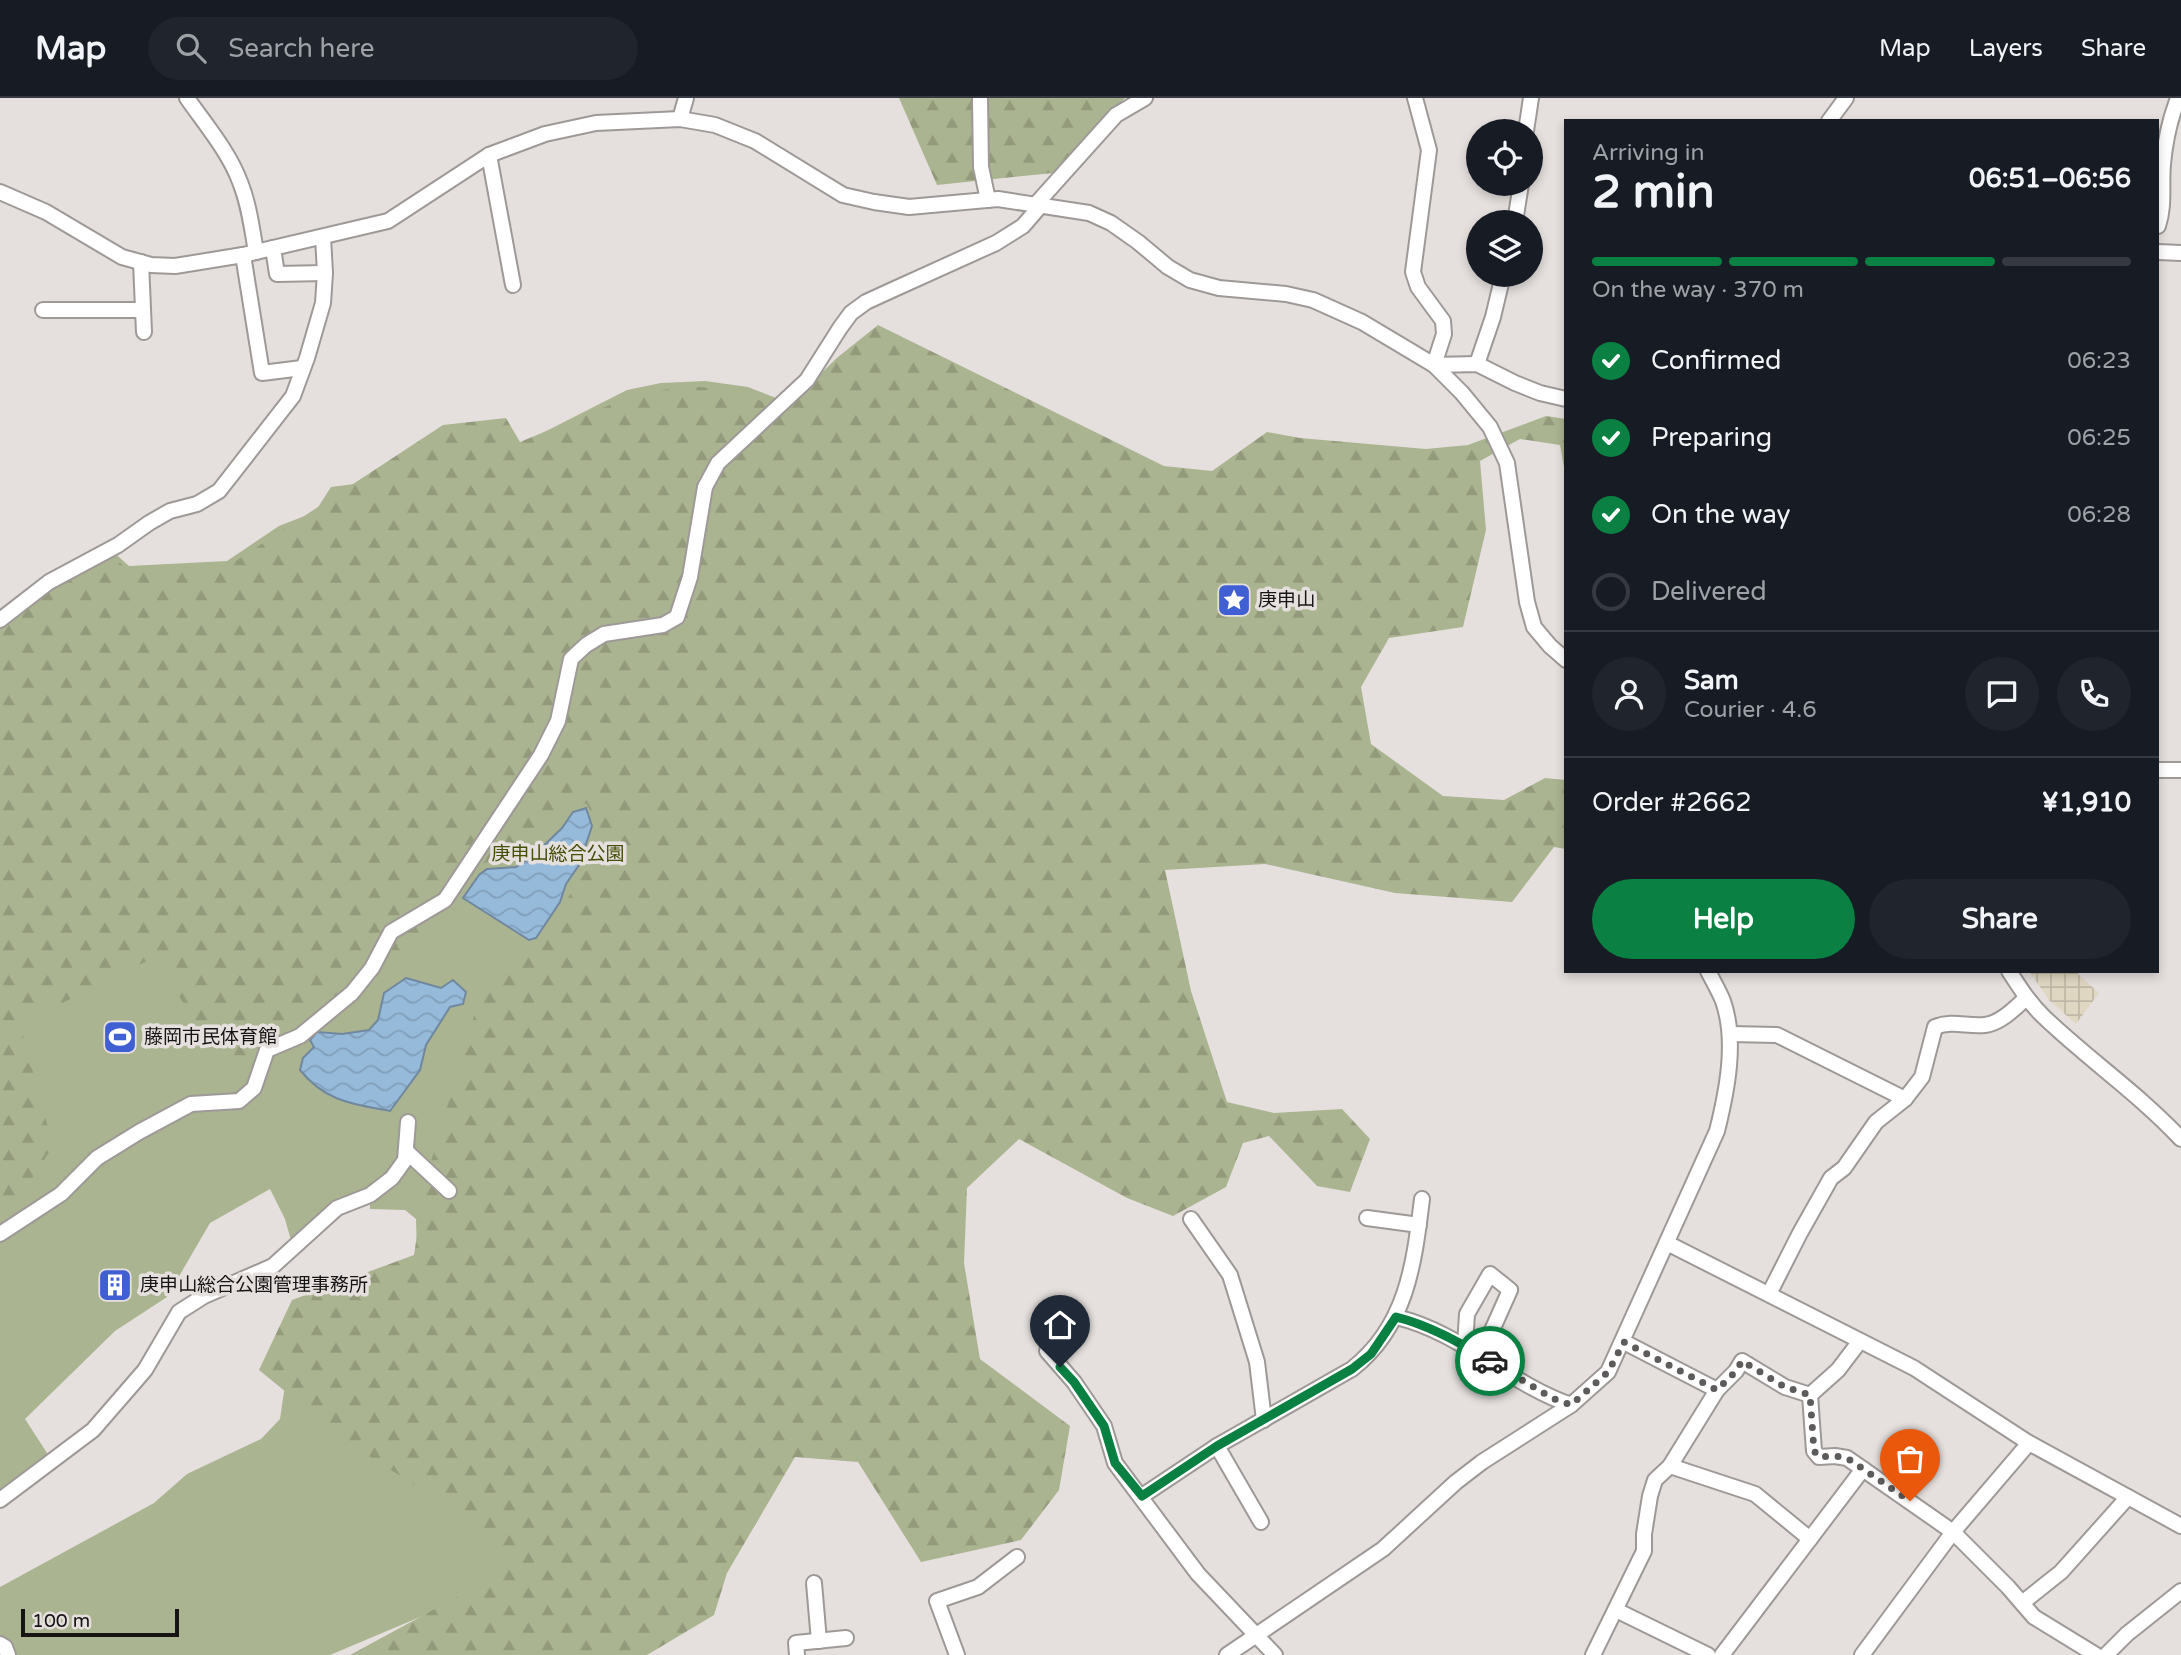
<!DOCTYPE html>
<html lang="en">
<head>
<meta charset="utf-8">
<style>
  :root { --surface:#171b24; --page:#20242c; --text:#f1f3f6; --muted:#9ea1a6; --line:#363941; --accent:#0b8043 }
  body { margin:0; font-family:"Varela Round","Noto Sans JP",sans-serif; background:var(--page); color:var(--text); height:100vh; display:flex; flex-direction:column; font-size:26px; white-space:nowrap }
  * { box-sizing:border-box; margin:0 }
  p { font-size:23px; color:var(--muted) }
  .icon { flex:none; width:38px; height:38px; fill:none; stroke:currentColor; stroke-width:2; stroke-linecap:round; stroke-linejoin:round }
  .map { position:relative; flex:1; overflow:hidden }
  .side { position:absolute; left:1564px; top:21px; width:595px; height:854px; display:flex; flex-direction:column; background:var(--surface); border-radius:0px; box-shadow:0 4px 10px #0003 }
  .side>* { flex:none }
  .buttons { position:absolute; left:1466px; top:21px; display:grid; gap:14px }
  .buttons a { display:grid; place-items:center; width:77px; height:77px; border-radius:50%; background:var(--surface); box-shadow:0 4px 10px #0003; font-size:35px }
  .scale { position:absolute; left:21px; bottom:18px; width:158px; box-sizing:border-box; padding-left:7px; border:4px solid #161414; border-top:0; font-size:19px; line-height:24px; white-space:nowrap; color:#161414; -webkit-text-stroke:5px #e5e0de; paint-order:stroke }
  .pin { position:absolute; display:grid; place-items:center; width:60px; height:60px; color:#fff; margin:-72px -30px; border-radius:50% 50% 50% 0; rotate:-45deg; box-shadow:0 0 7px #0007 }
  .pin .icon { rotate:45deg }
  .courier { position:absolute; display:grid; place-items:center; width:70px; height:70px; margin:-35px; border:5px solid #0b8043; border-radius:50%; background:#fff; color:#222; box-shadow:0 2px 9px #0007 }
  .overview em { font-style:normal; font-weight:700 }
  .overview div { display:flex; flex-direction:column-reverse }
  .overview { display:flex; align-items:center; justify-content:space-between; height:119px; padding:0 28px }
  h1 { font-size:46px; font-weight:700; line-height:52px }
  .bar { display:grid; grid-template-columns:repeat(4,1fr); gap:10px 7px; align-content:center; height:84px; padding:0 28px }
  .bar i { height:9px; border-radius:5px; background:var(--line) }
  .bar .current { background:var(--accent) }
  .bar p { grid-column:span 4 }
  .line { display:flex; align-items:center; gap:18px; padding:0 28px; border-top:2px solid var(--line) }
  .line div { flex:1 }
  .round { display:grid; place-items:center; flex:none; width:74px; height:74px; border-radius:37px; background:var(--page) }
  ol { padding:0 28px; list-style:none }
  li { display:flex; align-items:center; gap:21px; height:77px }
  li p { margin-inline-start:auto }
  li .icon { padding:7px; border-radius:50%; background:var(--accent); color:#fff; stroke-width:4 }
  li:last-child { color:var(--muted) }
  li i { width:38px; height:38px; border:4px solid var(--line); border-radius:50% }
  .action { display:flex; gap:14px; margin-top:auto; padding:14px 28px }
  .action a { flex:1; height:80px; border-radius:42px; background:var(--accent); color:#fff; font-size:28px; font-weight:700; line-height:80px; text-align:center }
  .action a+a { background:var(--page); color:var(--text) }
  header { display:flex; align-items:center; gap:42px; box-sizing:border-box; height:98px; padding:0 35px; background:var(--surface); border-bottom:2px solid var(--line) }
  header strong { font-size:33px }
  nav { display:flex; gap:38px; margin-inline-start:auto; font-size:24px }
  .search { width:490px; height:63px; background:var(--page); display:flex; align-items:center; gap:18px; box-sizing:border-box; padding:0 24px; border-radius:38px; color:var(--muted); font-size:26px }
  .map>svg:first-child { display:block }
  .industrial { fill:url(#industrial-grid) }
  .green { fill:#abb490 }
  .forest { fill:url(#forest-firs) }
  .water { fill:url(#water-waves); stroke:#70889f; stroke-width:2 }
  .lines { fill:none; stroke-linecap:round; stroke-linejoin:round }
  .minor-casing { stroke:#9e9997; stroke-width:18 }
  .minor { stroke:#fff; stroke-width:14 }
  .done { stroke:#5e5b5b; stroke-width:7; stroke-dasharray:0 12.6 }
  .route { stroke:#0b8043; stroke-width:9 }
  .labels { text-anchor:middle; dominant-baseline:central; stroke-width:7; stroke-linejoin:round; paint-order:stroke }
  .poi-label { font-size:19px; fill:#161414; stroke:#e5e0de; text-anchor:start }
  .park-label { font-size:19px; fill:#444f07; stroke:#e5e0de }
</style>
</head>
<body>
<header>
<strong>Map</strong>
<div class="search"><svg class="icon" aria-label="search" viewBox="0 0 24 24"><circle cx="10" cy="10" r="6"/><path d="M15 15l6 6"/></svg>Search here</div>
<nav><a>Map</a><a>Layers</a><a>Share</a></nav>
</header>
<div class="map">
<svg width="2181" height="1557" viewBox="0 0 2181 1557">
  <defs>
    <pattern id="industrial-grid" width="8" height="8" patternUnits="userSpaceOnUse" patternTransform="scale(1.75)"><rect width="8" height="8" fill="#e0d7c2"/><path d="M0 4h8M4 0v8" fill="none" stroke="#bfb8a6"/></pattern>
    <pattern id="forest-firs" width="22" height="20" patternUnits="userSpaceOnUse" patternTransform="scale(1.75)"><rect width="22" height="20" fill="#abb490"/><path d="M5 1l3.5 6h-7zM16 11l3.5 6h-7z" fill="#929a7b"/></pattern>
    <pattern id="water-waves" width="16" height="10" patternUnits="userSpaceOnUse" patternTransform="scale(1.75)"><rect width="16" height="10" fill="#96bada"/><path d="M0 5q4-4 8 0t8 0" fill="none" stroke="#819fba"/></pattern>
  </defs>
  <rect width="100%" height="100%" fill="#e5e0de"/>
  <path class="industrial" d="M2029,873H2079L2078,876L2099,895L2076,926L2049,902Z"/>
  <path class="green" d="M705,283L748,289L875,339L873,1116L503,1484L330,1557H15L11,1547L0,1542V1489L154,1405L187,1376L261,1341L280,1321L297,1205L417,1157L416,1121L405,1112L370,1111V1101L337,1105L292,1146L285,1121L270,1091L210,1125L167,1199L115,1233L25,1321L49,1358L0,1397V525L111,452L129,468L227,463L279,428L315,414L331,389L370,384L432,391L627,292L661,285Z"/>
  <g class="forest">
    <path d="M899,0H1125L1053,75L937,87Z"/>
    <path d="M878,227L1164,368L1212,373L1267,334L1300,340L1426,351L1468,347L1546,318L1566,321V380L1560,347L1520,341L1480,363L1486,432L1463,529L1389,540L1361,589L1371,646L1443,698L1504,702L1545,680L1566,682V751L1554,749L1512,804L1395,795L1265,766L1165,772L1191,893L1227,1004L1274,1015L1342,1011L1370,1041L1350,1094L1317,1088L1269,1038L1243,1045L1226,1089L1173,1118L1127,1100L1019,1041L967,1090L964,1165L980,1261L1070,1328L1059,1392L1021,1442L921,1464L858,1364L795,1359L727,1475L714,1517L647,1557H350L518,1466L439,1402L351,1347L259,1272L292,1202L414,1157L425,1084L477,908L541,840L606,743L586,705L565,715L481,768L365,897L346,894L229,972L153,860L20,926L53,1048L9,1116L0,1122V529L54,488L110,456L128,472L228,468L443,327L506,320L520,344L636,296L689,288L740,293L769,307L793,302L838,259Z"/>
  </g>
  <g class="water">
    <path d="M586,710L592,728L579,767L566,786L560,804L536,840L529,842L463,800L479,777L487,771L516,769L533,758L562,730L573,714Z"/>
    <path d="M406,880L441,890L453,882L466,894L463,906L450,909L426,947L420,972L390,1013C353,1006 326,1004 300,972L303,960L314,949L310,942L317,934L342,936L369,932L378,922L384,895Z"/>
  </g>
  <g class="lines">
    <g class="minor-casing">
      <g id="minor">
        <path d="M187,0C205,26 229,54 240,84C249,106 252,131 256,154"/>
        <path d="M980,0L981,69L988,102"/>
        <path d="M1415,0L1429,52L1413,174L1418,189L1443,223L1444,236L1434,267L1477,266L1515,285L1540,295L1566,301"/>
        <path d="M680,21L686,0"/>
        <path d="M1829,23L1846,0"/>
        <path d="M1526,33L1531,0"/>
        <path d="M489,57L513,187"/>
        <path d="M0,94L46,114L122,159L151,167L175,168L243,157L388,123L489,57L545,36L596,25L680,21L715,27L755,43L843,97L874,104L909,109L998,101L1089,115L1111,125L1138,144L1168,169L1190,182L1219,190L1286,196L1313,202L1362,224L1434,267L1462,295L1490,329L1507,365L1527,504L1534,529L1550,548L1566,562"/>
        <path d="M1037,105L1116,17L1145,0"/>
        <path d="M1515,124L1521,86"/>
        <path d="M2158,128C2165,107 2161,88 2163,66C2165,44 2170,21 2178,0"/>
        <path d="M273,150L277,176L325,175"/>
        <path d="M2158,154L2181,155"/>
        <path d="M243,157L262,275L302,270"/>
        <path d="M141,164L144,234"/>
        <path d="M43,212H142"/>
        <path d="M1477,266L1493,219L1503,177"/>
        <path d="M0,522L49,484L118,447L149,425L170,413L197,406L219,393L293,298L307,260L323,205L325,175L323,139"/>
        <path d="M2158,672H2181"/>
        <path d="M2009,873C2020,890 2030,906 2045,920C2089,962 2139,996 2181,1041"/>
        <path d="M1730,936L1777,937L1905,1001"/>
        <path d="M406,1053L449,1093"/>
        <path d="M1367,1120L1419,1127"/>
        <path d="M1191,1121L1230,1177L1257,1264L1264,1322"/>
        <path d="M0,1136L61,1096L97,1060L139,1034L191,1006L239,1003L254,990L267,952L300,938L352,895L372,870L391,834L445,802L541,657L558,623L571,561L586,547L604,536L663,527L677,519L690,479L705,389L718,365L807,282L840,230L851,215L866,204L890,193L996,145L1023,128L1042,106"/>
        <path d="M1667,1145L1914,1270L2029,1345L2181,1428"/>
        <path d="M1769,1196L1800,1135L1831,1080L1844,1070L1876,1024L1905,1001L1922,979L1935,929C1953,922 1967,929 1985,927C2001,925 2015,910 2026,900"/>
        <path d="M1396,1219C1461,1234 1509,1286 1571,1307"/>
        <path d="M1624,1244L1717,1292"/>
        <path d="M1465,1247L1467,1216L1490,1176L1510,1192L1481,1257"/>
        <path d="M1047,1253L1074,1284L1104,1328L1115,1365L1198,1476L1275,1557"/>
        <path d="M1810,1297L1814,1353L1819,1359L1835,1358L1847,1360L1953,1434L2008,1489L2034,1519L2096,1557"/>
        <path d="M1810,1297L1838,1272L1860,1243"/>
        <path d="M1217,1348L1261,1424"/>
        <path d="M1670,1368L1755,1396L1810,1441"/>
        <path d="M1142,1398L1217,1348L1352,1271C1407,1228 1414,1166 1422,1101"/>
        <path d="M0,1402L93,1332L145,1272L179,1214L204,1198L273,1168L337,1110L370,1097L392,1080L405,1062L408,1024"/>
        <path d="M814,1485L819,1543"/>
        <path d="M2022,1505L2061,1474L2128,1399"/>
        <path d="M1616,1512L1708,1557"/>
        <path d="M0,1546L5,1549L8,1557"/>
        <path d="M797,1557L796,1545L846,1540"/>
        <path d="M957,1557L937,1503L978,1489L1017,1459"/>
        <path d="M1227,1557L1383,1451L1456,1384L1482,1364L1571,1307L1608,1274L1717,1033C1727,993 1737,943 1723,903C1719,893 1713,883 1708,873"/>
        <path d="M1593,1557L1644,1453V1436L1650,1398L1655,1382L1670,1368L1717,1292L1736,1273L1742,1263L1785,1289L1810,1297"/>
        <path d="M1722,1557L1863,1371"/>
        <path d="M1862,1557L1953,1434L2029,1345"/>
        <path d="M2106,1557L2127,1536L2181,1493"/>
      </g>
    </g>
    <use href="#minor" class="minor"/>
  </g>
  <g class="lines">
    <path class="done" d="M1490,1263L1552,1300L1571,1307L1608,1274L1624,1244L1717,1292L1736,1273L1742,1263L1785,1289L1810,1297L1814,1353L1819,1359L1835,1358L1847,1360L1910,1403"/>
    <path class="route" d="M1060,1269L1074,1284L1104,1328L1115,1365L1142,1398L1217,1348L1352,1271L1371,1256L1396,1219C1429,1227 1461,1245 1490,1263"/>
  </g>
  <defs>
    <g id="sight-square" transform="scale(1.75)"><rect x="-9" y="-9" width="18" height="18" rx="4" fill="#3f5fd2" stroke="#e5e0de"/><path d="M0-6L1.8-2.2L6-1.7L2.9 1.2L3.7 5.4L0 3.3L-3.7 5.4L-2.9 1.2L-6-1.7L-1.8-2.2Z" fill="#fff"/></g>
    <g id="stadium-square" transform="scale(1.75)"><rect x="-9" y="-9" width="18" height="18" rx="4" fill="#3f5fd2" stroke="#e5e0de"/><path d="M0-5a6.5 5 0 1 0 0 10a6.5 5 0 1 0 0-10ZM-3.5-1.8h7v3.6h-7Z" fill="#fff"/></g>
    <g id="building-square" transform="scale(1.75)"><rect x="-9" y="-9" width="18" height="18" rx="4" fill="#3f5fd2" stroke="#e5e0de"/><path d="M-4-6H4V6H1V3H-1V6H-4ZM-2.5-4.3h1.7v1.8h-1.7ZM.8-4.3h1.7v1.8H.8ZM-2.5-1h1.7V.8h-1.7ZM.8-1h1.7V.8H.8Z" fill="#fff"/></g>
  </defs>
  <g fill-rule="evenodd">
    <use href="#sight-square" x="1234" y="502"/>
    <use href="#stadium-square" x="120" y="939"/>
    <use href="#building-square" x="115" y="1187"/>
  </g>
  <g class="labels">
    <g class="poi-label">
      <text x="1258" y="502">庚申山</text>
      <text x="144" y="939">藤岡市民体育館</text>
      <text x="140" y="1187">庚申山総合公園管理事務所</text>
    </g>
    <g class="park-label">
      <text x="558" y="756">庚申山総合公園</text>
    </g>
  </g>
</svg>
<div class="buttons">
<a><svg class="icon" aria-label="locate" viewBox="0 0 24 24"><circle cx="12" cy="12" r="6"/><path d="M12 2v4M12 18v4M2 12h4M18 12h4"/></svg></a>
<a><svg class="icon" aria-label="layers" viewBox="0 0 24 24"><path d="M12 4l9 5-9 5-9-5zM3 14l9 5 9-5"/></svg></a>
</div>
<div class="scale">100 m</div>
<div class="pin" style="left:1910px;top:1403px;background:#ea580c"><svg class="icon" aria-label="bag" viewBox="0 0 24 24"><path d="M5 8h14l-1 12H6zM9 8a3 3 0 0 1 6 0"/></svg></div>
<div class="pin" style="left:1060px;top:1269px;background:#1f2937"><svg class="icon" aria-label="home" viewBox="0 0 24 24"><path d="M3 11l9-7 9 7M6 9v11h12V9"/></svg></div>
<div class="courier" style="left:1490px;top:1263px"><svg class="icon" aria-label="car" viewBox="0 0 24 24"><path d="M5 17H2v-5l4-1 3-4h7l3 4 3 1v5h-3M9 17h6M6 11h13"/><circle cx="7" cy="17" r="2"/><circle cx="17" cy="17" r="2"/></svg></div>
<section class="side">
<div class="overview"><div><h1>2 min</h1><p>Arriving in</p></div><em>06:51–06:56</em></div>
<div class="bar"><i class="current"></i><i class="current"></i><i class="current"></i><i></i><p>On the way · 370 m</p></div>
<ol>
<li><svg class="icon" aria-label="check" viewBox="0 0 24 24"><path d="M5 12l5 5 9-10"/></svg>Confirmed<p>06:23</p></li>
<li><svg class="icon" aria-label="check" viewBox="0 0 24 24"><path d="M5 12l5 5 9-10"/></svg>Preparing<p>06:25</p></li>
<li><svg class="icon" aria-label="check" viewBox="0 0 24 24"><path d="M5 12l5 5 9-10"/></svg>On the way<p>06:28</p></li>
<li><i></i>Delivered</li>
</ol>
<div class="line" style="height:126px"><a class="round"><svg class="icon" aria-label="person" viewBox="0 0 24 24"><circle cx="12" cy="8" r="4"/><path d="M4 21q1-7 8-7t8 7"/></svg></a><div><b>Sam</b><p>Courier · 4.6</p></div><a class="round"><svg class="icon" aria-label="chat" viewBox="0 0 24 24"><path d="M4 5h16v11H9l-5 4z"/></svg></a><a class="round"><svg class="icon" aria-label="phone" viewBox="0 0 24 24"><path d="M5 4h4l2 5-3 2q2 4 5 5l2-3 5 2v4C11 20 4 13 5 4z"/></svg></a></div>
<div class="line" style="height:91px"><div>Order #2662</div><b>¥1,910</b></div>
<div class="action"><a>Help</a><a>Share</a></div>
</section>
</div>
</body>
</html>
